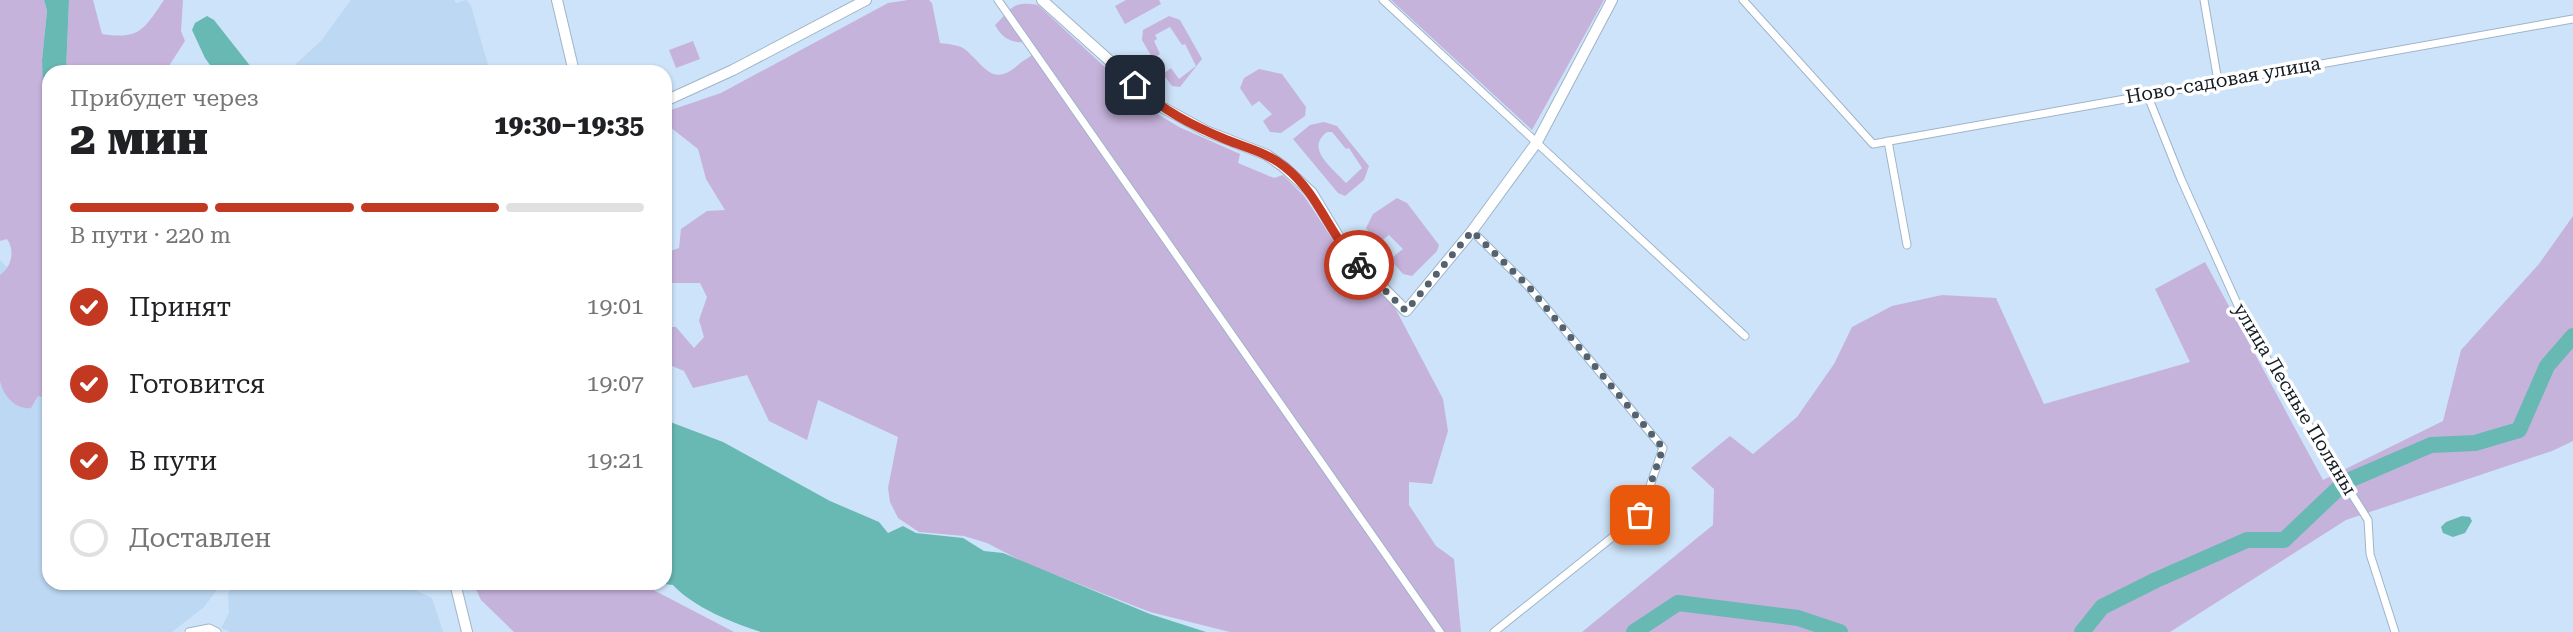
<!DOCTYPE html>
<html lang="ru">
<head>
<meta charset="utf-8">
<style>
  :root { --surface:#fff; --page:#f2f2f2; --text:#202124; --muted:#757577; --line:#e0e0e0; --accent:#c33820 }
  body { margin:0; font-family:"Roboto Serif",serif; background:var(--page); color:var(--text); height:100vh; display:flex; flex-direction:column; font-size:26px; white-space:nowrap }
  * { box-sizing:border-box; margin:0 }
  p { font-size:23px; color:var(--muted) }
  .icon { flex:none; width:38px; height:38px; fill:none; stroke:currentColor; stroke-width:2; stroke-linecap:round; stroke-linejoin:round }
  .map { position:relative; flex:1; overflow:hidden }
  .drawer { position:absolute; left:42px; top:65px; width:630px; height:525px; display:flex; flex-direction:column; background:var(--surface); border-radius:21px; box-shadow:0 2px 5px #0004 }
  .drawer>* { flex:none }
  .pin { position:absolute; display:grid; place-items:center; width:60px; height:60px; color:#fff; margin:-30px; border-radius:14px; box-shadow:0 4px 10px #0006 }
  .courier { position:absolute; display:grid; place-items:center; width:70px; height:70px; margin:-35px; border:5px solid #c33820; border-radius:50%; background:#fff; color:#222; box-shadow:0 2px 9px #0007 }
  .head em { font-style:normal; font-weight:800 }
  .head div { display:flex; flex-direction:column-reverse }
  .head { display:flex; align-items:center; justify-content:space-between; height:119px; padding:0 28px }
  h1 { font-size:46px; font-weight:800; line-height:52px }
  .bar { display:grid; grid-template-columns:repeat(4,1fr); gap:10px 7px; align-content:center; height:84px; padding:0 28px }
  .bar i { height:9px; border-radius:5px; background:var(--line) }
  .bar .current { background:var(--accent) }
  .bar p { grid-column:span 4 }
  ol { padding:0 28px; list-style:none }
  li { display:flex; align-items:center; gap:21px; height:77px }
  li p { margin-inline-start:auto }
  li .icon { padding:7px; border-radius:50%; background:var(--accent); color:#fff; stroke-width:4 }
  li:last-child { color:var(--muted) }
  li i { width:38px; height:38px; border:4px solid var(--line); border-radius:50% }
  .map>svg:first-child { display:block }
  .built { fill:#bdd8f3 }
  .green { fill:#c6b3dc; fill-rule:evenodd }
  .water { fill:#68b8b3 }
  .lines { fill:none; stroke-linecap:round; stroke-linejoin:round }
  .river { stroke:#68b8b3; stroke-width:16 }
  .street-casing { stroke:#9fb4c9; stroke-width:9 }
  .secondary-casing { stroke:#9fb4c9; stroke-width:12 }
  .street { stroke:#fff; stroke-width:7 }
  .secondary { stroke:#fff; stroke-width:10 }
  .done { stroke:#54616e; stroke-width:7; stroke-dasharray:0 12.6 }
  .route { stroke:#c33820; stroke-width:9 }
  .labels { text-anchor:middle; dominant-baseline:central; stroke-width:7; stroke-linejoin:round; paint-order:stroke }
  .street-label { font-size:19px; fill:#131b23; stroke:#fff }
</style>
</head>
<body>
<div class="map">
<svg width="2573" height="632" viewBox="0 0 2573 632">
  <rect width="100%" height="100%" fill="#cde3f9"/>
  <g class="built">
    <path d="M351,0H454L456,3L466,0L471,6L490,72H287L321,41Z"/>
    <path d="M0,260L49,310V583H222L204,607L172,632H0Z"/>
    <path d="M233,583H400L432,598L443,632H230L221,628L229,613L228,594Z"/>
  </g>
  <g class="green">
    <path d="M0,0H44L47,11L42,60L49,128V407L46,398L38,396L31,408C15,410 3,395 0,381C0,357 0,302 0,275C12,267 15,250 7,239L0,241Z"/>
    <path d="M69,0H93L102,34C140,40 144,29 164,0H183L181,31L185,41L165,72H66Z"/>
    <path d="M908,0H929L932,3L940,43C949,44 961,45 967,51C985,67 993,87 1018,65C1024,59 1030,59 1035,51L1030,43C1013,43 1003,40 995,25C1011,10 1011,0 1038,5L1151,110L1179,127L1240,154L1238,163L1274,178L1283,175L1304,196L1347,261L1363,272L1394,306L1443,399L1448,431L1432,484L1409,482V505L1436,546L1454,559L1461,632H1230L1150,612L1025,563L987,543L964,536L919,532L898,518L890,502L888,488L898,437L818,400L807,440L769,421L747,375L693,388L684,371L665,363V327H676L694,348L704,337L699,320L707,297L700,283H665V253L679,248L681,229L707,211L725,210L706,179L698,149L665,123V112L721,93L888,3Z"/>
    <path d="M1126,0H1159L1161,4L1125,24L1115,6Z"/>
    <path d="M1391,0H1604L1532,130Z"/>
    <path d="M1169,16L1180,20L1202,59L1180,87L1172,86L1163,74L1171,68L1179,79L1196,66L1185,44L1182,45L1170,27L1155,35L1157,39L1154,41L1160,54L1153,59L1142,40L1143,30Z"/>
    <path d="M693,41L700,59L676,68L669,50Z"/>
    <path d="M1259,69L1282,74L1306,107L1305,116L1281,133L1270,132L1263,121L1272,114L1259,101L1252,106L1240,88L1244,78Z"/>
    <path d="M1324,122L1337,126L1369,166L1364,180L1345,196L1338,193L1293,139L1310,125ZM1327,132H1332L1346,149L1349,148L1362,168L1346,183C1331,167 1305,148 1327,132Z"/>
    <path d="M1397,198L1407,203L1439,245L1437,251L1412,276L1403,274L1390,259L1403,249L1389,235L1377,244L1366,228L1373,214Z"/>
    <path d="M2573,216V441L2552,451L2346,520L2170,632H1582L1713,525L1714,489L1691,468L1730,436L1753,454L1797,417L1834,364L1852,327L1892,306L1942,295L1996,298L2044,404L2190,362L2155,289L2205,262L2323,480L2443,421L2461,350L2539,264Z"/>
    <path d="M473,583H640L734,632H514L481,600Z"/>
  </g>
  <g class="water">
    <path d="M44,0H69L66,72H49V128V117L44,109L42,60L47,11Z"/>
    <path d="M207,16L214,20L255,72H215L205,58L192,30L195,23Z"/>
    <path d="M665,420L723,442L830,501L879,522L888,533L903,526L916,533L963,538L984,551L1003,553L1150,614L1206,632H761C733,623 693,607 673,585L655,583H665Z"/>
    <path d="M2462,516L2470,517L2472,521L2465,533L2453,537L2443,533L2441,527L2446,522Z"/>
  </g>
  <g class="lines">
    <g class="river">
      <path d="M1634,632L1678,603L1798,618L1840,632"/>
      <path d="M2082,632L2102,607L2156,580L2247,540H2284L2345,482L2431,445L2475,443L2519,430L2547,366L2573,336"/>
    </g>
    <g class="street-casing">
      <g id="street">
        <path d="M998,0L1440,632"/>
        <path d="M1383,0L1745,336"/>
        <path d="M1743,0L1873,144L2573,19"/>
        <path d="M2204,0L2218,81"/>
        <path d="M2147,94L2181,179L2249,330L2368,520L2370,554L2395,632"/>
        <path d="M1888,141L1907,245"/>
        <path d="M1472,231L1528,286L1663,448L1640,515L1494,632"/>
        <path d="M189,632L209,628L217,632"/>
      </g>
    </g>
    <g class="secondary-casing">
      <g id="secondary">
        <path d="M557,0L574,72"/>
        <path d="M1042,0L1160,106L1206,131L1267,155L1284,167L1312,193L1347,251L1406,311L1472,231L1537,142L1612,0"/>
        <path d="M665,101L733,70L866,0"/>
        <path d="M455,583L467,632"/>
      </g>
    </g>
    <use href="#street" class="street"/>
    <use href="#secondary" class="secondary"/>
  </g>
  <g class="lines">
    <path class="done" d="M1359,265L1406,311L1472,231L1528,286L1663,448L1640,515"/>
    <path class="route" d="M1135,85C1162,110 1193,126 1227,140C1247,148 1268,153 1285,167C1319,194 1329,235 1359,265"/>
  </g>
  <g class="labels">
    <g class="street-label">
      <text transform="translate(2223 80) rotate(-10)">Ново-садовая улица</text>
      <text transform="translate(2295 399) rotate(59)">улица Лесные Поляны</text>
    </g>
  </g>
</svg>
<div class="pin" style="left:1640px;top:515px;background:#ea580c"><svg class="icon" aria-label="bag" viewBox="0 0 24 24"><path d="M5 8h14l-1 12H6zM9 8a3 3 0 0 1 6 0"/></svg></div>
<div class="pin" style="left:1135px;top:85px;background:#1f2937"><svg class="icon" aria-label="home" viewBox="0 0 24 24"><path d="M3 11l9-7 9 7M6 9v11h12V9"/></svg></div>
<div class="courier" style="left:1359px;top:265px"><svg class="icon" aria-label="bike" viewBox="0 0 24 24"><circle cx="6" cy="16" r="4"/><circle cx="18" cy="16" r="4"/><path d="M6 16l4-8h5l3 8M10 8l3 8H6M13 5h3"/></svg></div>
<section class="drawer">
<div class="head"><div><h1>2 мин</h1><p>Прибудет через</p></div><em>19:30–19:35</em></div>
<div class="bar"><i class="current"></i><i class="current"></i><i class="current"></i><i></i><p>В пути · 220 m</p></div>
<ol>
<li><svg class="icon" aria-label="check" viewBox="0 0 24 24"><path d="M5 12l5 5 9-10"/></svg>Принят<p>19:01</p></li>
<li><svg class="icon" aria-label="check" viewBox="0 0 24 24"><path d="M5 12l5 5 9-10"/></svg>Готовится<p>19:07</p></li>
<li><svg class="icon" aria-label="check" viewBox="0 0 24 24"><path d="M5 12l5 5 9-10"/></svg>В пути<p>19:21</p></li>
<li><i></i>Доставлен</li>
</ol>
</section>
</div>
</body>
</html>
